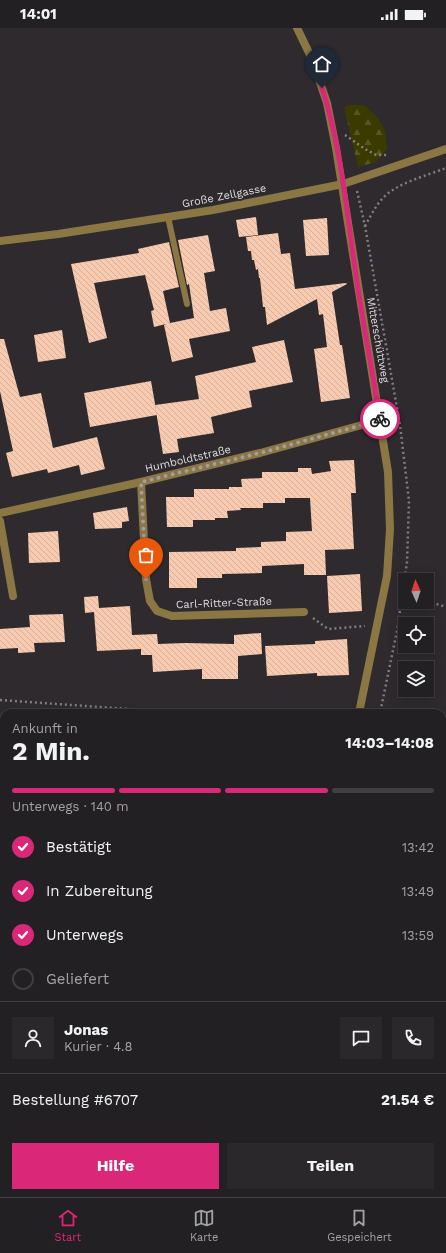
<!DOCTYPE html>
<html lang="de">
<head>
<meta charset="utf-8">
<style>
  :root { --surface:#222022; --page:#2a282a; --text:#f1f3f6; --muted:#a2a3a5; --line:#3f3e40; --accent:#db2777 }
  body { margin:0; font-family:"Work Sans",sans-serif; background:var(--page); color:var(--text); height:100vh; display:flex; flex-direction:column; font-size:15px; white-space:nowrap }
  * { box-sizing:border-box; margin:0 }
  p { font-size:13px; color:var(--muted) }
  .icon { flex:none; width:22px; height:22px; fill:none; stroke:currentColor; stroke-width:2; stroke-linecap:round; stroke-linejoin:round }
  .map { position:relative; flex:1; overflow:hidden }
  .sheet { position:absolute; left:0px; top:681px; width:446px; height:488px; display:flex; flex-direction:column; background:var(--surface); border-radius:12px 12px 0 0; box-shadow:0 2px 10px #0003,0 0 0 1px var(--line) }
  .sheet>* { flex:none }
  .needle { width:26px; rotate:357deg }
  .tools { position:absolute; left:398px; top:545px; display:grid; gap:8px }
  .tools a { display:grid; place-items:center; width:36px; height:36px; border-radius:0px; background:var(--surface); box-shadow:0 2px 10px #0003,0 0 0 1px var(--line); font-size:20px }
  .pin { position:absolute; display:grid; place-items:center; width:34px; height:34px; color:#fff; margin:-41px -17px; border-radius:50% 50% 50% 0; rotate:-45deg; box-shadow:0 0 4px #0007 }
  .pin .icon { rotate:45deg }
  .courier { position:absolute; display:grid; place-items:center; width:40px; height:40px; margin:-20px; border:3px solid #db2777; border-radius:50%; background:#fff; color:#222; box-shadow:0 1px 5px #0007 }
  .summary em { font-style:normal; font-weight:700 }
  .summary div { display:flex; flex-direction:column-reverse }
  .summary { display:flex; align-items:center; justify-content:space-between; height:68px; padding:0 12px }
  h1 { font-size:26px; font-weight:700; line-height:30px }
  .bar { display:grid; grid-template-columns:repeat(4,1fr); gap:6px 4px; align-content:center; height:48px; padding:0 12px }
  .bar i { height:5px; border-radius:3px; background:var(--line) }
  .bar .on { background:var(--accent) }
  .bar p { grid-column:span 4 }
  .line { display:flex; align-items:center; gap:10px; padding:0 12px; border-top:1px solid var(--line) }
  .line div { flex:1 }
  .round { display:grid; place-items:center; flex:none; width:42px; height:42px; border-radius:0px; background:var(--page) }
  ol { padding:0 12px; list-style:none }
  li { display:flex; align-items:center; gap:12px; height:44px }
  li p { margin-inline-start:auto }
  li .icon { padding:4px; border-radius:50%; background:var(--accent); color:#fff; stroke-width:4 }
  li:last-child { color:var(--muted) }
  li i { width:22px; height:22px; border:2px solid var(--line); border-radius:50% }
  .action { display:flex; gap:8px; margin-top:auto; padding:8px 12px }
  .action a { flex:1; height:46px; border-radius:0px; background:var(--accent); color:#fff; font-size:16px; font-weight:700; line-height:46px; text-align:center }
  .action a+a { background:var(--page); color:var(--text) }
  .status { display:flex; justify-content:space-between; align-items:center; height:28px; padding:0 20px; background:var(--surface); direction:ltr }
  .status svg { height:11px; fill:currentColor }
  .tab-bar { display:flex; justify-content:space-around; align-items:center; height:56px; border-top:1px solid var(--line); background:var(--surface); font-size:11px; color:var(--muted) }
  .tab-bar a { display:grid; justify-items:center; gap:2px }
  .tab-bar .on { color:var(--accent) }
  .map>svg:first-child { display:block }
  .grass { fill:url(#grass-tufts) }
  .forest { fill:url(#forest-firs) }
  .lines { fill:none; stroke-linecap:round; stroke-linejoin:round }
  .stream { stroke:#001d28; stroke-width:5 }
  .building { fill:url(#building-back-hatch) }
  .path { stroke:#817e81; stroke-width:2.5; stroke-dasharray:2 3; stroke-linecap:butt }
  .service { stroke:#8b7743; stroke-width:6 }
  .minor { stroke:#8b7743; stroke-width:8 }
  .done { stroke:#a19ea1; stroke-width:4; stroke-dasharray:0 7.2 }
  .route { stroke:#db2777; stroke-width:5 }
  .labels { text-anchor:middle; dominant-baseline:central; stroke-width:4; stroke-linejoin:round; paint-order:stroke }
  .street-label { font-size:11px; fill:#dfdddf; stroke:#2e2a2e }
</style>
</head>
<body>
<div class="status"><b>14:01</b><svg viewBox="0 0 49 12"><path d="M0 12V9h3v3zM5 12V6h3v6zM10 12V3h3v9zM15 12V0h3v12zM26 1h20v11H26zM47 4h2v5h-2z"/></svg></div>
<div class="map">
<svg width="446" height="1169" viewBox="0 0 446 1169">
  <defs>
    <pattern id="grass-tufts" width="24" height="20" patternUnits="userSpaceOnUse"><rect width="24" height="20" fill="#3b3b00"/><path d="M3 7l-1-3M5 7V3M7 7l1-3M15 17l-1-3M17 17v-4M19 17l1-3" fill="none" stroke="#575725"/></pattern>
    <pattern id="forest-firs" width="22" height="20" patternUnits="userSpaceOnUse"><rect width="22" height="20" fill="#3b3b00"/><path d="M5 1l3.5 6h-7zM16 11l3.5 6h-7z" fill="#575725"/></pattern>
    <pattern id="building-back-hatch" width="6" height="6" patternUnits="userSpaceOnUse"><rect width="6" height="6" fill="#f8cbb0"/><path d="M-1 5l2 2M0 0l6 6M5-1l2 2" fill="none" stroke="#d4b09a"/></pattern>
  </defs>
  <rect width="100%" height="100%" fill="#2e2a2e"/>
  <path class="grass" d="M0,1015L4,1016V1165H98L93,1169H0Z"/>
  <g class="forest">
    <path d="M349,77H364L378,90L385,102L387,121L376,134L358,139L344,79Z"/>
    <path d="M0,693H4V1013L0,1014Z"/>
    <path d="M442,724L446,725V1169H139L136,1165H442Z"/>
  </g>
  <g class="lines">
    <g class="stream">
      <path d="M0,707H4"/>
      <path d="M442,760L446,761"/>
    </g>
  </g>
  <g class="building">
    <path d="M256,189L258,207L239,209L236,192Z"/>
    <path d="M327,190L329,227L306,228L303,192Z"/>
    <path d="M278,205L281,226L290,225L295,261L346,255L347,256L332,264L340,317H342L350,370L321,374L314,321L327,319L323,286L319,287L317,271L267,297L265,279H263L260,250H259L258,241L256,242L254,232H252L251,223H248L246,209Z"/>
    <path d="M208,207L215,243L204,245L210,283L226,280L230,303L189,311L193,329L172,334L164,297L166,296L154,299L151,283L154,282L145,247L94,255L107,310L89,315L71,236L139,225L138,221L169,214L179,259L163,263L170,295L194,290L189,256L187,257L178,212Z"/>
    <path d="M62,302L66,330L38,334L34,307Z"/>
    <path d="M0,311H4L20,369L41,365L53,420L97,409L105,441L81,447L79,437L48,445L47,441L12,449L6,425L13,423L0,363Z"/>
    <path d="M284,312L293,354L249,363L252,379L211,389L214,405L177,411L179,424L163,426L155,377L199,371L195,348L256,334L252,319Z"/>
    <path d="M151,353L157,387L90,399L84,365Z"/>
    <path d="M354,432L356,465H351L354,521L325,522L326,547H304V536L262,538V545L222,546V550H197V560H169V524L236,523V520L261,519V514L286,513V504L312,503L310,470H285V475H263V480H240L241,482L227,483L228,490H215V492H193V499H167L166,469H194V461H229V459H242L241,451L262,450V444H298V440H311L312,446L331,443L329,433Z"/>
    <path d="M127,479L129,493L122,494V500L95,501L93,485Z"/>
    <path d="M58,503L60,534L29,535L28,505Z"/>
    <path d="M360,546L362,583L329,585L327,548Z"/>
    <path d="M98,568L99,580L130,578L132,607L157,606L158,616L185,615L234,616V607L261,605L262,626L238,628V651H202V641L153,644L152,627H141V621L97,623L94,584L85,585L84,569Z"/>
    <path d="M63,586L65,614L34,615L35,624L18,625V620L0,621V601L30,599L29,587Z"/>
    <path d="M347,611L349,647L317,648V645L267,648L265,618L315,616V613Z"/>
  </g>
  <g class="lines">
    <g class="path">
      <path d="M345,107L365,121L376,127H389"/>
      <path d="M357,163L365,198L400,397L409,473L407,534L397,603L380,685"/>
      <path d="M365,198C370,189 375,179 382,171C396,155 426,148 446,140"/>
      <path d="M427,573L446,579"/>
      <path d="M313,590L328,601L365,598"/>
      <path d="M0,672L186,685"/>
      <path d="M442,704L446,705"/>
      <path d="M442,1158L446,1157"/>
      <path d="M418,1169L424,1165"/>
    </g>
    <path class="service" d="M168,189L187,276"/>
    <g class="minor">
      <path d="M297,0L312,31L327,75L336,120L388,444L390,501L387,548L359,685"/>
      <path d="M0,213L58,206L213,182L343,156L446,121"/>
      <path d="M141,454L146,551L150,573L157,583L172,588L304,584"/>
      <path d="M0,485L141,454L260,425L380,392"/>
      <path d="M0,493L13,568"/>
      <path d="M0,1002L4,1004"/>
      <path d="M119,1165L121,1169"/>
    </g>
  </g>
  <g class="lines">
    <path class="done" d="M146,551L141,454L260,425L380,392V391"/>
    <path class="route" d="M322,60C341,118 346,180 355,240C362,291 372,341 380,391"/>
  </g>
  <g class="labels">
    <g class="street-label">
      <text transform="translate(224 168) rotate(-11)">Große Zellgasse</text>
      <text transform="translate(378 312) rotate(80)">Mitterschüttweg</text>
      <text transform="translate(188 431) rotate(-13)">Humboldtstraße</text>
      <text transform="translate(224 575) rotate(-2)">Carl-Ritter-Straße</text>
    </g>
  </g>
</svg>
<div class="tools">
<a><svg class="needle" viewBox="-14 -14 28 28"><path d="M0-13l5 13h-10z" fill="#e53935"/><path d="M0 13l5-13h-10z" fill="#a2a3a5"/></svg></a>
<a><svg class="icon" aria-label="locate" viewBox="0 0 24 24"><circle cx="12" cy="12" r="6"/><path d="M12 2v4M12 18v4M2 12h4M18 12h4"/></svg></a>
<a><svg class="icon" aria-label="layers" viewBox="0 0 24 24"><path d="M12 4l9 5-9 5-9-5zM3 14l9 5 9-5"/></svg></a>
</div>
<div class="pin" style="left:146px;top:551px;background:#ea580c"><svg class="icon" aria-label="bag" viewBox="0 0 24 24"><path d="M5 8h14l-1 12H6zM9 8a3 3 0 0 1 6 0"/></svg></div>
<div class="pin" style="left:322px;top:60px;background:#1f2937"><svg class="icon" aria-label="home" viewBox="0 0 24 24"><path d="M3 11l9-7 9 7M6 9v11h12V9"/></svg></div>
<div class="courier" style="left:380px;top:391px"><svg class="icon" aria-label="bike" viewBox="0 0 24 24"><circle cx="6" cy="16" r="4"/><circle cx="18" cy="16" r="4"/><path d="M6 16l4-8h5l3 8M10 8l3 8H6M13 5h3"/></svg></div>
<section class="sheet">
<div class="summary"><div><h1>2 Min.</h1><p>Ankunft in</p></div><em>14:03–14:08</em></div>
<div class="bar"><i class="on"></i><i class="on"></i><i class="on"></i><i></i><p>Unterwegs · 140 m</p></div>
<ol>
<li><svg class="icon" aria-label="check" viewBox="0 0 24 24"><path d="M5 12l5 5 9-10"/></svg>Bestätigt<p>13:42</p></li>
<li><svg class="icon" aria-label="check" viewBox="0 0 24 24"><path d="M5 12l5 5 9-10"/></svg>In Zubereitung<p>13:49</p></li>
<li><svg class="icon" aria-label="check" viewBox="0 0 24 24"><path d="M5 12l5 5 9-10"/></svg>Unterwegs<p>13:59</p></li>
<li><i></i>Geliefert</li>
</ol>
<div class="line" style="height:72px"><a class="round"><svg class="icon" aria-label="person" viewBox="0 0 24 24"><circle cx="12" cy="8" r="4"/><path d="M4 21q1-7 8-7t8 7"/></svg></a><div><b>Jonas</b><p>Kurier · 4.8</p></div><a class="round"><svg class="icon" aria-label="chat" viewBox="0 0 24 24"><path d="M4 5h16v11H9l-5 4z"/></svg></a><a class="round"><svg class="icon" aria-label="phone" viewBox="0 0 24 24"><path d="M5 4h4l2 5-3 2q2 4 5 5l2-3 5 2v4C11 20 4 13 5 4z"/></svg></a></div>
<div class="line" style="height:52px"><div>Bestellung #6707</div><b>21.54 €</b></div>
<div class="action"><a>Hilfe</a><a>Teilen</a></div>
</section>
</div>
<nav class="tab-bar">
<a class="on"><svg class="icon" aria-label="home" viewBox="0 0 24 24"><path d="M3 11l9-7 9 7M6 9v11h12V9"/></svg>Start</a>
<a><svg class="icon" aria-label="map" viewBox="0 0 24 24"><path d="M3 6l6-2 6 2 6-2v14l-6 2-6-2-6 2zM9 4v14M15 6v14"/></svg>Karte</a>
<a><svg class="icon" aria-label="saved" viewBox="0 0 24 24"><path d="M7 4h10v16l-5-4-5 4z"/></svg>Gespeichert</a>
</nav>
</body>
</html>
